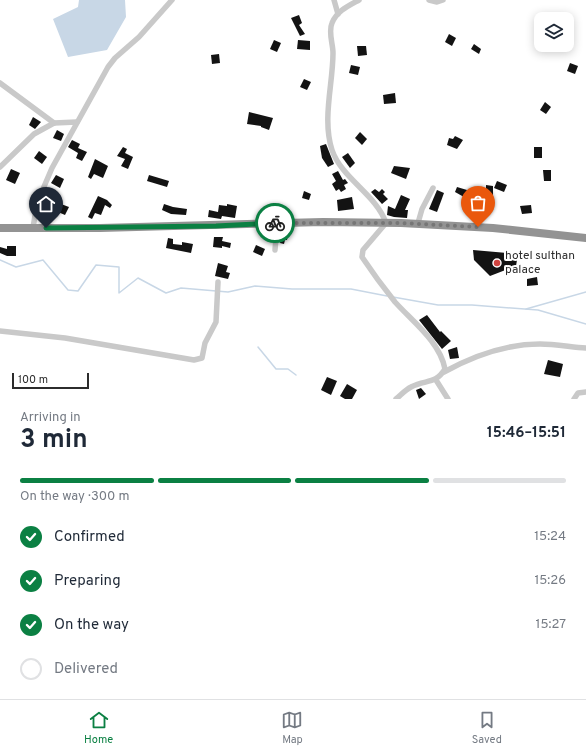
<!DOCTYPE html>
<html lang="en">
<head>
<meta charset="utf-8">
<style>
  :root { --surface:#fff; --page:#f6f6f7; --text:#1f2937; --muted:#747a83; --line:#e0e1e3; --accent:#0b8043 }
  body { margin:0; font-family:Overpass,sans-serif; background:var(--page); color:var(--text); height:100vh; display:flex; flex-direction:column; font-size:15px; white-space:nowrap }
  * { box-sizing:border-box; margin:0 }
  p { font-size:13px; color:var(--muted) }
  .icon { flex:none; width:22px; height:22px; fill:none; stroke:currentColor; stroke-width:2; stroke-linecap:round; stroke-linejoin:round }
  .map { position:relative; height:399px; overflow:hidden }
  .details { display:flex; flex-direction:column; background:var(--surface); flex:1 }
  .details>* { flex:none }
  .fabs { position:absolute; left:534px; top:12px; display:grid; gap:8px }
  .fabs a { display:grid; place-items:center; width:40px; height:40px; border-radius:8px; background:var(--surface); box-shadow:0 2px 10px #0003; font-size:20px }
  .scale { position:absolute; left:12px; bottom:10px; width:77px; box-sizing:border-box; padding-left:4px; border:2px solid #2c2c2c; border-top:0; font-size:11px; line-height:14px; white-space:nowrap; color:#2c2c2c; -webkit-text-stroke:3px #fff; paint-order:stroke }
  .pin { position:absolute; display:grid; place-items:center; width:34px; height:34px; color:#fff; margin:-41px -17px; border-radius:50% 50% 50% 0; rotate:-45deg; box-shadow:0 0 4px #0007 }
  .pin .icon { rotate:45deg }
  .courier { position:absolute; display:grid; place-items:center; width:40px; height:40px; margin:-20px; border:3px solid #0b8043; border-radius:50%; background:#fff; color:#222; box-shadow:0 1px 5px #0007 }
  .head em { font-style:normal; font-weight:700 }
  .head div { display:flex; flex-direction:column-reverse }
  .head { display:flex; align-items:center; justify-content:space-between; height:68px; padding:0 20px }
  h1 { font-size:26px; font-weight:700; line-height:30px }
  .bar { display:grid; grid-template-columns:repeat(4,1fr); gap:6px 4px; align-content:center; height:48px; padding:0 20px }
  .bar i { height:5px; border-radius:3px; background:var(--line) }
  .bar .selected { background:var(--accent) }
  .bar p { grid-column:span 4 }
  ol { padding:0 20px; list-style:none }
  li { display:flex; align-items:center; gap:12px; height:44px }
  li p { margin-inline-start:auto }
  li .icon { padding:4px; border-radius:50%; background:var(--accent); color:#fff; stroke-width:4 }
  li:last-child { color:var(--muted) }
  li i { width:22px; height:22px; border:2px solid var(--line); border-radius:50% }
  .tabs { display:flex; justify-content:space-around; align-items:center; height:56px; border-top:1px solid var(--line); background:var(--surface); font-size:11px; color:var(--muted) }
  .tabs a { display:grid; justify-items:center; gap:2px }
  .tabs .selected { color:var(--accent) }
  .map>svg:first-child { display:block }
  .water { fill:#c8d7e6 }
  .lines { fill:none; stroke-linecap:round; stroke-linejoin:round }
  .stream { stroke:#c8d7e6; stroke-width:1.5 }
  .building { fill:#131313 }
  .minor { stroke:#c9c9c9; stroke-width:5.5 }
  .highway { stroke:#939393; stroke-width:8 }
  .done { stroke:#767676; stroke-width:4; stroke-dasharray:0 7.2 }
  .route { stroke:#0b8043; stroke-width:5 }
  .poi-dot { fill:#d14440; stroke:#fff; stroke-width:1.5 }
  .labels { text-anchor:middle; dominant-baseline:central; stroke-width:4; stroke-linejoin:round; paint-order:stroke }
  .poi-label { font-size:12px; fill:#2c2c2c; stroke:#fff; text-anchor:start }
</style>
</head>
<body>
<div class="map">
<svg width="586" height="399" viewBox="0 0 586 399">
  <rect width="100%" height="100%" fill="#fff"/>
  <path class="water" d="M79,0H125L126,17L107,50L68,57L53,19L78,7Z"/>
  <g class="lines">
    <g class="stream">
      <path d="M0,260L16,267L43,260L68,290L78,291L96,265L119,267V293L138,278L166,293L181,288L228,292L255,286L292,289H351L387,296"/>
      <path d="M393,297L438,305H472L538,310L586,324"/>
      <path d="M526,309L586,292"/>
      <path d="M258,347L276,369H288L296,375"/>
    </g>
  </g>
  <g class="building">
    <path d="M544,14L548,19H541V28L535,22Z"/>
    <path d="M299,15L302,23L299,25L305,34L300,36L291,18Z"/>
    <path d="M449,34L456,38L452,46L445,42Z"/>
    <path d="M274,40L281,43L277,52L270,49Z"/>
    <path d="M298,40L310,41V50L297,49Z"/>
    <path d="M474,44L481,49L479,54L471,49Z"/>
    <path d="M357,46H366L367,55L358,56Z"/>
    <path d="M219,54L220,63L212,64L211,55Z"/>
    <path d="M570,63L578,66L575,74L567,71Z"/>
    <path d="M351,65L360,67L358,75L349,73Z"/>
    <path d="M304,79L311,82L307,90L300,87Z"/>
    <path d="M395,93L396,103L384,104L383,95Z"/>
    <path d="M545,102L551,107L546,114L540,110Z"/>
    <path d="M249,112L273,118L269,130L261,127V126L247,124Z"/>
    <path d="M33,117L41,122L35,129L29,125Z"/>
    <path d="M57,130L64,134L61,141L53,138Z"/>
    <path d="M360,132L367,139L362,145L355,138Z"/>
    <path d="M455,136L463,140L457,149L447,145L449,138L453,139Z"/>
    <path d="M72,140L80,144L78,148L87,152L82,161L76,158L78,153L68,147Z"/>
    <path d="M326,144L334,164L328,167L322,158L320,146Z"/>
    <path d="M123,147L127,149L125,153L133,157L128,169L121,166L125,159L117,156Z"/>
    <rect x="534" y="147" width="8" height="11"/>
    <path d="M39,151L47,157L42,164L34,158Z"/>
    <path d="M348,153L355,163L350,168L342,157Z"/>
    <path d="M95,159L108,166L103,178L94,174L91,179L88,177Z"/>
    <path d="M394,166L410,168L406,179L391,173Z"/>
    <path d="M11,169L20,173L15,184L6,180Z"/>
    <path d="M543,170H551V181H544Z"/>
    <path d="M338,171L343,180L345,179L348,183L344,185L346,189L341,192L339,189L336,191L332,184L336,181L332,174Z"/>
    <path d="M56,175L64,179L60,188L51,183Z"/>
    <path d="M149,175L169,181L167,187L147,181Z"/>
    <path d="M497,181L507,185L504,192L494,188Z"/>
    <path d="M486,185L493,186V202H486Z"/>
    <path d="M457,187L467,190L464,197L455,192Z"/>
    <path d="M375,189L379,192L382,189L385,192L383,194L388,199L382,204L371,192Z"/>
    <path d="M437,190L444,193L437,212L429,209Z"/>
    <path d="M47,191L56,196L50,206L42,202Z"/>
    <path d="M304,191L311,194L309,200L302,198Z"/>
    <path d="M401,195L410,199L405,210H408L407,218L394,217L387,215L388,206L395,209Z"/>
    <path d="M98,196L107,200L112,205L110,208L105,205L101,215L95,213L92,219L88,217Z"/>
    <path d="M352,197L354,209L338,211L337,200Z"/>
    <path d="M273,203L280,206L277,214L270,211Z"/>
    <path d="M61,204L69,207L65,215L58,212Z"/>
    <path d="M164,204L173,207L187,209L186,215L171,214L162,210Z"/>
    <path d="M227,204L237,206L235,218L222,216L221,219L208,217L209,210L218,212L219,205L227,206Z"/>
    <path d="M531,205L532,213L522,214L520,206Z"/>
    <path d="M281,233L288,234L287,240H285L284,244L280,243Z"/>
    <path d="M214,237H223L222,241L231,243L230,248L222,246V248L213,247Z"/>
    <path d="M168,238L173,239V244L182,245V242L193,244L191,253L166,248Z"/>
    <path d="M256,245L265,249L262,256L253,252Z"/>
    <path d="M7,246H16V256H7L0,253V247L7,249Z"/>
    <path d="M473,250L518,254L516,266L490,276L474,260Z"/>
    <path d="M218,263L228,266L226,272L230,273L228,279L215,276Z"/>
    <path d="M537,277L538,285L527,286V279Z"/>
    <path d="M427,315L440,332L441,331L451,341L442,349L419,320Z"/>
    <path d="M457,347L459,358L450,359L448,350Z"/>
    <path d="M548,360L563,364L560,377L544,374Z"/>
    <path d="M327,377L337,381L331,395L321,390Z"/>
    <path d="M347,384L357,390L352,399H345L340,396Z"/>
    <path d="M421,388L426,394L419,399L416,390Z"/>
  </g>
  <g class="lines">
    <g class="minor">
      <path d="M334,0L338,14"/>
      <path d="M359,0C348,6 337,11 332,23C328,32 333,44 333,53C333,84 322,119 332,150C342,179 376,194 386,223L363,250L362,257C372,272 383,287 395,302C413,322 440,342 445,369C435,385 426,379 411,387C405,390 401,395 396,399"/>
      <path d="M429,0L437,2L443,0"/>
      <path d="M0,83L54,123"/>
      <path d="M0,167L34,134L54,123L77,122"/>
      <path d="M418,223L422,209L433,188"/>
      <path d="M33,228L37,203L52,168L108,67L115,58L139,37L172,0"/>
      <path d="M275,250L277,223"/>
      <path d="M0,331L65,338L194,360L202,358L205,343L216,322L218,282"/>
      <path d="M444,372C473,356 506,344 540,344C555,344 571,347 586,348"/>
      <path d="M436,380L448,399"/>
      <path d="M574,399L578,393L586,392"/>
    </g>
    <path class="highway" d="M0,228H100L323,222L401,223L493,228L586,238"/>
  </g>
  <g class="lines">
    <path class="done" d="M275,223H401L478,227"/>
    <path class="route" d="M46,228L216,226L275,223"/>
  </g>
  <circle class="poi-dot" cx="497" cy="263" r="4"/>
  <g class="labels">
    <g class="poi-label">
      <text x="505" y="256">hotel sulthan<tspan x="505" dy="14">palace</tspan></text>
    </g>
  </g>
</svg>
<div class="fabs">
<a><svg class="icon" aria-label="layers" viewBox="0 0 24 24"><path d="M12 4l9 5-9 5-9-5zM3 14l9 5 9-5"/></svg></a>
</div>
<div class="scale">100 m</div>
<div class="pin" style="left:478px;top:227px;background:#ea580c"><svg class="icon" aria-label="bag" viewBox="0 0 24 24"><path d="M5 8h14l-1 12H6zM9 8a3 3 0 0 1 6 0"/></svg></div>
<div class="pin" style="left:46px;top:228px;background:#1f2937"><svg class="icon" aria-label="home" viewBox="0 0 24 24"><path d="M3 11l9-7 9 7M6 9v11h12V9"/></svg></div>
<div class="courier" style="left:275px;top:223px"><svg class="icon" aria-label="bike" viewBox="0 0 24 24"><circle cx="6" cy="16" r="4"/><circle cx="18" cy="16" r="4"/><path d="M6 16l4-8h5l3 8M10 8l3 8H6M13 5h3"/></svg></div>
</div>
<section class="details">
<div class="head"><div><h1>3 min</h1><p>Arriving in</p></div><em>15:46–15:51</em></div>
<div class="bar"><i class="selected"></i><i class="selected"></i><i class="selected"></i><i></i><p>On the way · 300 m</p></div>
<ol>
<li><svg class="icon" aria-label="check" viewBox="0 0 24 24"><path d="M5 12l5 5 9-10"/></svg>Confirmed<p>15:24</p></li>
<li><svg class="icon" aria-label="check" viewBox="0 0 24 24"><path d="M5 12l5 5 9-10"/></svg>Preparing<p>15:26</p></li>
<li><svg class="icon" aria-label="check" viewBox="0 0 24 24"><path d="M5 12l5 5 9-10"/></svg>On the way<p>15:27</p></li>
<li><i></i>Delivered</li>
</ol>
</section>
<nav class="tabs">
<a class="selected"><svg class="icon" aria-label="home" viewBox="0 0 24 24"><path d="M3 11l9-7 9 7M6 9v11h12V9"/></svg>Home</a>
<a><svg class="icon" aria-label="map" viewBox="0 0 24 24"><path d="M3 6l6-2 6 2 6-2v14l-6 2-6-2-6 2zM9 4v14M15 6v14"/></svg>Map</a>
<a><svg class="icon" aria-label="saved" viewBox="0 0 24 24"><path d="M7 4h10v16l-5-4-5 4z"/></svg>Saved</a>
</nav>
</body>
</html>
